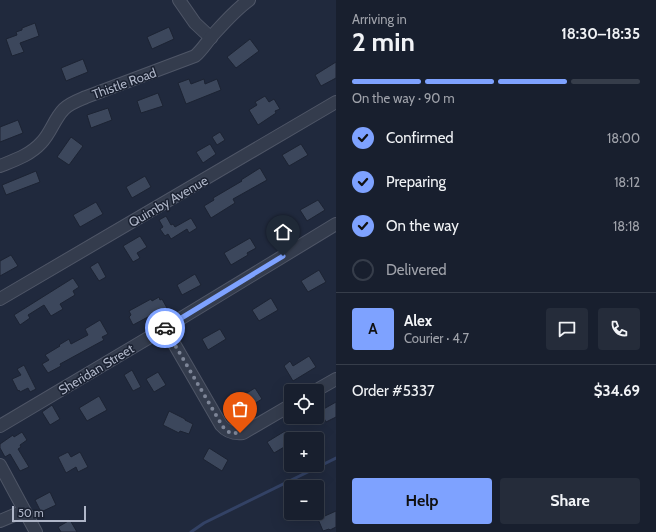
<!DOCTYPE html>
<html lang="en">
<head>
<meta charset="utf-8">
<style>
  :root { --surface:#181f2e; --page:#252c3a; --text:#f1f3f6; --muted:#9fa2aa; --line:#363d4a; --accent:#7ea2ff }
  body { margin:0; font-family:Cabin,sans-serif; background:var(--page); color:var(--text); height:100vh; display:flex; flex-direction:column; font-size:15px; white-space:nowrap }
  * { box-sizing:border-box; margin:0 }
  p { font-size:13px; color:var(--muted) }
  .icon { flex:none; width:22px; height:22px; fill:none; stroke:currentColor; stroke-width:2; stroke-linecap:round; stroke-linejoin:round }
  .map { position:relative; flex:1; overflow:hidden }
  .side { display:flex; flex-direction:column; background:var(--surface); width:320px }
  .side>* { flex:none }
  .buttons { position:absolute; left:284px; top:384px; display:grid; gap:8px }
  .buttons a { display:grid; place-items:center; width:40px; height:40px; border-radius:4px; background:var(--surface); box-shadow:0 4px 16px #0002,0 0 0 1px var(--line); font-size:20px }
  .scale { position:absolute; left:12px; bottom:10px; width:74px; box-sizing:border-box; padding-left:4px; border:2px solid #afb6c8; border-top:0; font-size:11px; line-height:14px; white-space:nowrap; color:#afb6c8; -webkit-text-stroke:3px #1a2131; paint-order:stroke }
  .pin { position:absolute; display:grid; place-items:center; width:34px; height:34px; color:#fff; margin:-41px -17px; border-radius:50% 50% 50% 0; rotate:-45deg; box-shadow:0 0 4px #0007 }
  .pin .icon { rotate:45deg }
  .courier { position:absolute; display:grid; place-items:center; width:40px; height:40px; margin:-20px; border:3px solid #7ea2ff; border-radius:50%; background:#fff; color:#222; box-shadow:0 1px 5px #0007 }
  .overview em { font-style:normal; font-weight:700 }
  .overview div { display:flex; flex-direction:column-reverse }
  .overview { display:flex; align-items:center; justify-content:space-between; height:68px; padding:0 16px }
  h1 { font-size:26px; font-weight:700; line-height:30px }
  .bar { display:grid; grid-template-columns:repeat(4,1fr); gap:6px 4px; align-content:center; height:48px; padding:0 16px }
  .bar i { height:5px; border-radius:3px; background:var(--line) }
  .bar .active { background:var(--accent) }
  .bar p { grid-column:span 4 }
  .line { display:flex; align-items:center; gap:10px; padding:0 16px; border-top:1px solid var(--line) }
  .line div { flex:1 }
  .round { display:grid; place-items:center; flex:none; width:42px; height:42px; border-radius:4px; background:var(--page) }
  ol { padding:0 16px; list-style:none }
  li { display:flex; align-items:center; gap:12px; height:44px }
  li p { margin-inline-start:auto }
  li .icon { padding:4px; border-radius:50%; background:var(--accent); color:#111; stroke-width:4 }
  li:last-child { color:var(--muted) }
  li i { width:22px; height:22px; border:2px solid var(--line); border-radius:50% }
  .cta { display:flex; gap:8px; margin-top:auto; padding:8px 16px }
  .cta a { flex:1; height:46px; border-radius:4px; background:var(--accent); color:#111; font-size:16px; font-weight:700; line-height:46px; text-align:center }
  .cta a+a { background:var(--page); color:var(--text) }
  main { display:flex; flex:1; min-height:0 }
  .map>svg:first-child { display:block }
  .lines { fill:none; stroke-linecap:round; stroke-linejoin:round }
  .stream { stroke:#334265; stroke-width:3 }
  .building { fill:#3c475c; stroke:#1c2333 }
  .minor-casing { stroke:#4f5667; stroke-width:14 }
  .minor { stroke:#343c4d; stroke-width:12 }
  .done { stroke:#7d8597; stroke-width:4; stroke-dasharray:0 7.2 }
  .route { stroke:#7ea2ff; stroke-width:5 }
  .labels { text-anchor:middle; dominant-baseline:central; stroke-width:3; stroke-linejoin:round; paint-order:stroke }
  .street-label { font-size:13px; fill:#afb6c8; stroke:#1a2131 }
</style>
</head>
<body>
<main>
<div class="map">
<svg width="336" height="532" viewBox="0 0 336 532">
  <rect width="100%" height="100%" fill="#20293d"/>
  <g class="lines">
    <path class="stream" d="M191,532L204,523L336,458"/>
  </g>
  <g class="building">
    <path d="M35,23L39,36L20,43L24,52L12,56L6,39L17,35L16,32L22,30V28Z"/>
    <path d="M169,27L174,39L152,49L147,37Z"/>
    <path d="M250,39L259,51L236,68L227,57Z"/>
    <path d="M83,59L88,72L66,81L61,68Z"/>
    <path d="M336,62V78L321,86L315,75Z"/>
    <path d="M189,79L191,84L204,79L205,84L217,79L221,90L186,104L178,83Z"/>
    <path d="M158,93L163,106L141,113L137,101Z"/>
    <path d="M265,96L269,102L274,99L280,109L275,111L276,113L258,125L249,110L257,105L255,102Z"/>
    <path d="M108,108L112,120L91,128L87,115Z"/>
    <path d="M18,120L23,133L0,142V127Z"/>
    <path d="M220,132L225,140L217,145L212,137Z"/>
    <path d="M71,137L83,146L69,165L57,157Z"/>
    <path d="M210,144L216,154L203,163L196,152Z"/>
    <path d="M301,144L308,155L289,166L282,155Z"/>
    <path d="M260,168L267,180L233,199L235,203L211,218L204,206L214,200L213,198L242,181L241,180Z"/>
    <path d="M36,171L40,182L6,195L2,185Z"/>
    <path d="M145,176L151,187L132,198L126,187Z"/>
    <path d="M318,200L325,210L307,221L300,210Z"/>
    <path d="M96,202L103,214L80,227L73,215Z"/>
    <path d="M166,216L171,225L173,224L175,227L191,218L197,228L189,233L187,229L171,239L168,234L165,236L160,229L163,227L159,220Z"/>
    <path d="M140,236L147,247L137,253L140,258L133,262L123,246Z"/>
    <path d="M250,238L256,248L247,253L248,255L231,265L224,253Z"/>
    <path d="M11,255L18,266L0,276V261Z"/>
    <path d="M98,262L106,277L99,281L90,267Z"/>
    <path d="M319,270L326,282L308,292L301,281Z"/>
    <path d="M195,274L201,285L182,295L177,285Z"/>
    <path d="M73,278L79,287L73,291L75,295L60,304L63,309L51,316L44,305L28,315L30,318L20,325L14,315Z"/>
    <path d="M159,297L160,300L162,299L167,308L160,313L159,311L133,325L129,317L131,315L129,311L151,299L152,301Z"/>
    <path d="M271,298L278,310L259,321L252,310Z"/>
    <path d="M100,320L108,334L102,337L104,340L60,364L61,366L48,373L42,364L49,360L45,355L60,346L59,345L69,339L71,344L88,335L85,329Z"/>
    <path d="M220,329L226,339L208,350L202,339Z"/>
    <path d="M309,356L316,367L293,381L284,366L290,361L293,366Z"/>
    <path d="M24,365L36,389L30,392L28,388L20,392L19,390L18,391L12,379L21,375L17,369Z"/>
    <path d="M132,370L141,387L133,391L124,375Z"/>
    <path d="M158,372L166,385L154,392L146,379Z"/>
    <path d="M255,388L262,399L244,410L237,399Z"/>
    <path d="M99,396L107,410L87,421L79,408Z"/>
    <path d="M336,402V417L326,422L320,411Z"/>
    <path d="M52,405L60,419L50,425L42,412Z"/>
    <path d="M169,411L185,419V420L193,424L189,434L180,431L179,433L163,425Z"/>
    <path d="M285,431L291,443L274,453L267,442Z"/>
    <path d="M22,432L27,440L20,445L21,447L18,449L29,467L20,471L10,454L5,457L0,448V444L13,435L14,437Z"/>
    <path d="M209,448L228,460L222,471L203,459Z"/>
    <path d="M68,452L71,457L80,452L88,467L78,472L76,467L66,473L58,457Z"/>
    <path d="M50,492L56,505L41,512L35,500Z"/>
    <path d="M336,511V527L330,530L329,529L323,531L318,519Z"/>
    <path d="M70,520L77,532H61L58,527Z"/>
  </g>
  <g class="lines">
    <g class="minor-casing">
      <g id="minor">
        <path d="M179,0L195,23L211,38"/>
        <path d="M0,166C15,160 30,155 41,143C51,133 54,119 64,109C70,103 79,100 86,97L195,56C202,50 206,43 212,36C223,24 235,10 249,0"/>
        <path d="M0,299L336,102"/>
        <path d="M165,328L221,425C227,432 234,434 243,433L291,405"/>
        <path d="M315,391L336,379"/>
        <path d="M0,426L165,328L336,224"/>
        <path d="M0,465L36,532"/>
        <path d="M0,521L24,511"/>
      </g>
    </g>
    <use href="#minor" class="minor"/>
  </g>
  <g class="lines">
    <path class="done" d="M165,328L223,427L230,433H240"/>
    <path class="route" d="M165,328L283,256"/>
  </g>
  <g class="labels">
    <g class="street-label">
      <text transform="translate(124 83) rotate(-20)">Thistle Road</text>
      <text transform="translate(168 201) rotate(-30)">Quimby Avenue</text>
      <text transform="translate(96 369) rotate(-31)">Sheridan Street</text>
    </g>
  </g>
</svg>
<div class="buttons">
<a><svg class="icon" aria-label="locate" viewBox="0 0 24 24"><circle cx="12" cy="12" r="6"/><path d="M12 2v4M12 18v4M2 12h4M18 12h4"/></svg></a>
<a>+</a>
<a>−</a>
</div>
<div class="scale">50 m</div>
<div class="pin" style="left:240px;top:433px;background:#ea580c"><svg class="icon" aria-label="bag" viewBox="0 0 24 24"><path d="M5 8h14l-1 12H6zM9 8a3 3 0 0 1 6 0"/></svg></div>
<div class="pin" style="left:283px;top:256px;background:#1f2937"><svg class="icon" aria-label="home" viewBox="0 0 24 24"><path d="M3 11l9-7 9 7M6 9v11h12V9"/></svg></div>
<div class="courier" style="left:165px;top:328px"><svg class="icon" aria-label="car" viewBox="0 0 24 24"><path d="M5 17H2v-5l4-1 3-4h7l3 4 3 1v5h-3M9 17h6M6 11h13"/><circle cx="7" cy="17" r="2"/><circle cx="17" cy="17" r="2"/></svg></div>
</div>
<section class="side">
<div class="overview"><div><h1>2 min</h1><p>Arriving in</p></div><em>18:30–18:35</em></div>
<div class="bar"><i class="active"></i><i class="active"></i><i class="active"></i><i></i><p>On the way · 90 m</p></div>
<ol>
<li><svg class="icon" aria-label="check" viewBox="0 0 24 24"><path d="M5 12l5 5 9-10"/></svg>Confirmed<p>18:00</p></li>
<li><svg class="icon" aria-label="check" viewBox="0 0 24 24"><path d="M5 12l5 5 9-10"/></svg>Preparing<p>18:12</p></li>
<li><svg class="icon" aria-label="check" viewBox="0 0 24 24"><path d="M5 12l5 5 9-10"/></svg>On the way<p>18:18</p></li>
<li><i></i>Delivered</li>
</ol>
<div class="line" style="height:72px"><b class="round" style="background:var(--accent);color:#111">A</b><div><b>Alex</b><p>Courier · 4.7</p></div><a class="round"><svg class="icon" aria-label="chat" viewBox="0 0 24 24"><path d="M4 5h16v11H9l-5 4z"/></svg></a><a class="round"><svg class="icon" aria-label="phone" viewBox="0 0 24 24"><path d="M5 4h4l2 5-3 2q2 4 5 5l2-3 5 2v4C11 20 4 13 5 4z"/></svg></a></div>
<div class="line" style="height:52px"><div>Order #5337</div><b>$34.69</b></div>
<div class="cta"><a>Help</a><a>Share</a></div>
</section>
</main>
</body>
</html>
